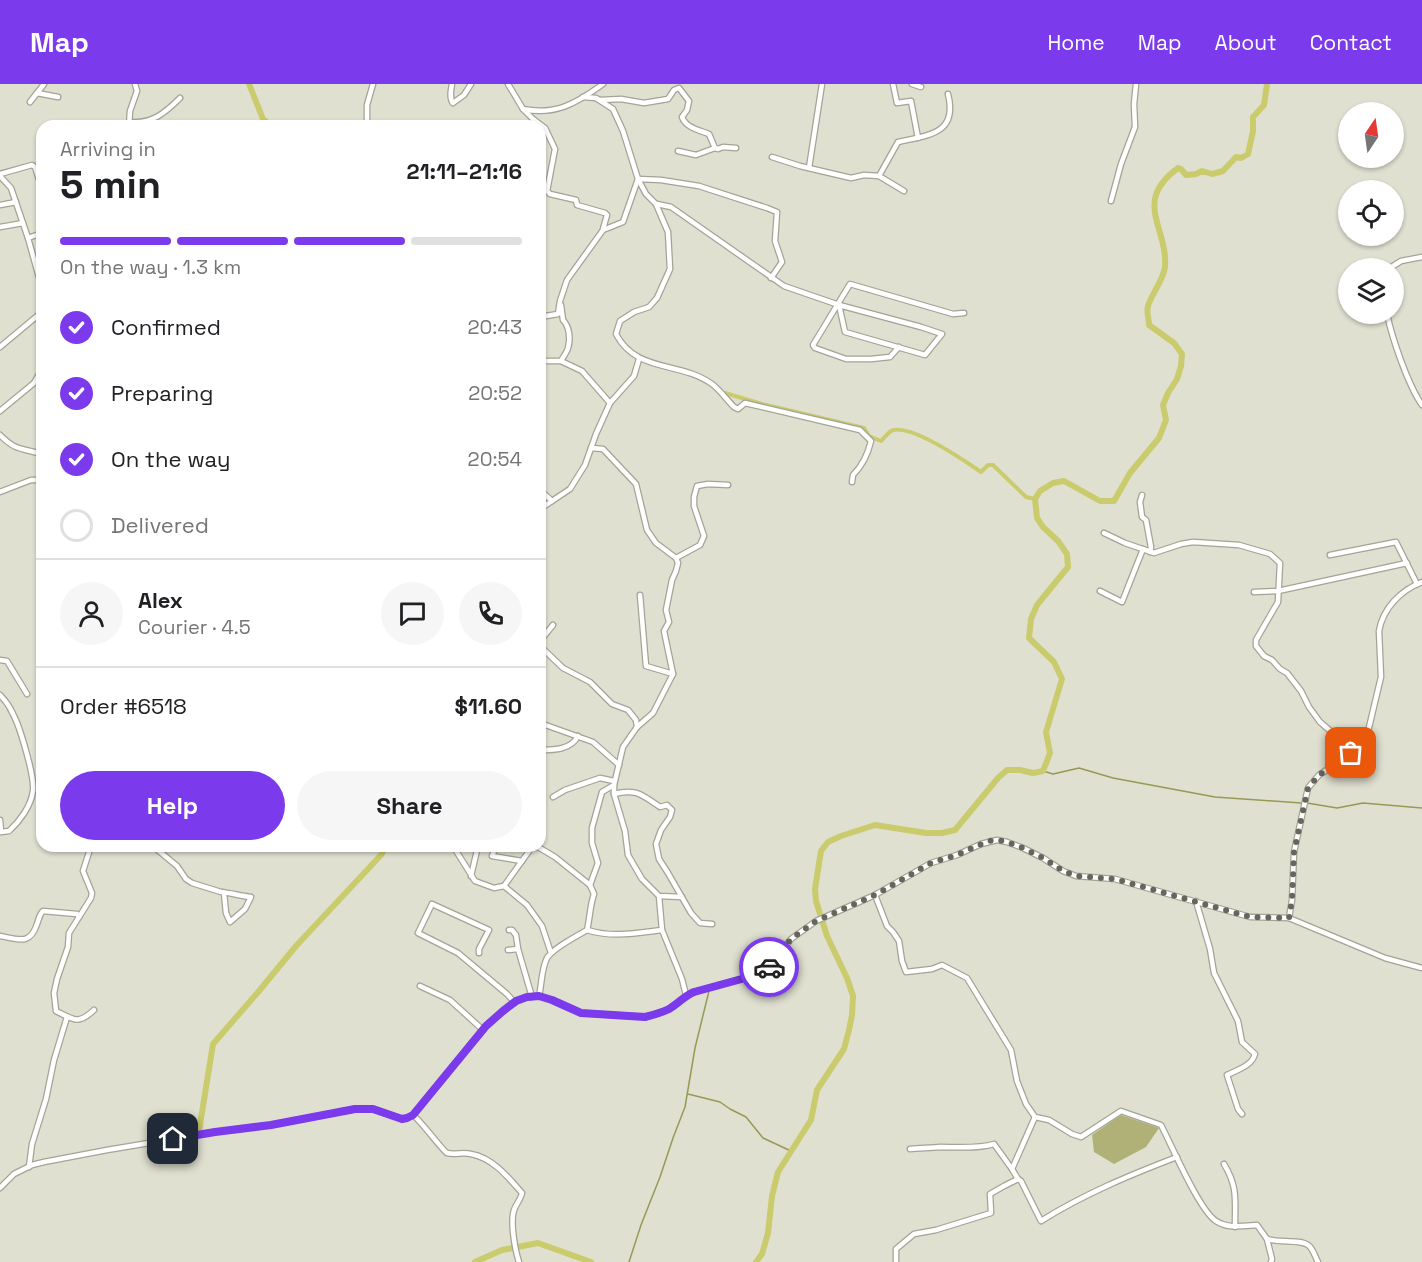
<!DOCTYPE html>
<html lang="en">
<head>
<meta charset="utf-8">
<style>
  :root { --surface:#fff; --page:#f6f6f6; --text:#202124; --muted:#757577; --line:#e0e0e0; --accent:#7c3aed }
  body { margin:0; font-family:"Space Grotesk",sans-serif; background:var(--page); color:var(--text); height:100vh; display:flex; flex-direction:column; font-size:22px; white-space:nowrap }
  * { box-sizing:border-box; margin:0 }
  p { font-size:20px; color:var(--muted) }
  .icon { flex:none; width:33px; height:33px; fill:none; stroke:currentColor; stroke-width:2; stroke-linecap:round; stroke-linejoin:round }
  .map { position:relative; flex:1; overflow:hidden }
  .side { position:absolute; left:36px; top:36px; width:510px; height:732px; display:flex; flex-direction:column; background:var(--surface); border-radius:18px; box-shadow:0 2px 4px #0004 }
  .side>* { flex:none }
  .needle { width:39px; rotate:13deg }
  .fabs { position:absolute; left:1338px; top:18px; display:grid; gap:12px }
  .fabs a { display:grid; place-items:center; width:66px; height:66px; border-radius:50%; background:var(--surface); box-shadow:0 2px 4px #0004; font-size:30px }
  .pin { position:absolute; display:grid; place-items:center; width:51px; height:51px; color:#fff; margin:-26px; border-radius:12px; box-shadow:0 3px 9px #0006 }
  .courier { position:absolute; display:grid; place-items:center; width:60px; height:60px; margin:-30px; border:4px solid #7c3aed; border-radius:50%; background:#fff; color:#222; box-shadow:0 2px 8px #0007 }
  .headline em { font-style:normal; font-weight:600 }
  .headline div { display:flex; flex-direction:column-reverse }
  .headline { display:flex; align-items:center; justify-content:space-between; height:102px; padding:0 24px }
  h1 { font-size:39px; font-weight:600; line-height:45px }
  .bar { display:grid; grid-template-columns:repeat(4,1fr); gap:9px 6px; align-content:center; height:72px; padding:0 24px }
  .bar i { height:8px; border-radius:4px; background:var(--line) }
  .bar .current { background:var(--accent) }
  .bar p { grid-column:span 4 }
  .line { display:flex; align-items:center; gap:15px; padding:0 24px; border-top:2px solid var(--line) }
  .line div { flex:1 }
  .round { display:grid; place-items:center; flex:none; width:63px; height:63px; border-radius:32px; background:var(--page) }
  ol { padding:0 24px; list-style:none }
  li { display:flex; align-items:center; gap:18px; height:66px }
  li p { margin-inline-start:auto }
  li .icon { padding:6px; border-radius:50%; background:var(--accent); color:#fff; stroke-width:4 }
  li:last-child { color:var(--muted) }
  li i { width:33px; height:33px; border:3px solid var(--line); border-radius:50% }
  .cta { display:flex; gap:12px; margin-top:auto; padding:12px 24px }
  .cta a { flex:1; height:69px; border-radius:36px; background:var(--accent); color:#fff; font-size:24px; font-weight:600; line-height:69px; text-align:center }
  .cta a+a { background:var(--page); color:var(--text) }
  header { display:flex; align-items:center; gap:36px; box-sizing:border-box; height:84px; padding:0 30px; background:var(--accent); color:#fff }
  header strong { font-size:28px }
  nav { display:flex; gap:33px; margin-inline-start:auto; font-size:21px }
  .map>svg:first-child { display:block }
  .green { fill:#afb176 }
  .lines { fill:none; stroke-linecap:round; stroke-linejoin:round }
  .stream { stroke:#989955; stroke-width:1.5 }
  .canal { stroke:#c9cb6c; stroke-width:4 }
  .river { stroke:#c9cb6c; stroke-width:6 }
  .minor-casing { stroke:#a3a495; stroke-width:7 }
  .minor { stroke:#fff; stroke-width:4.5 }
  .done { stroke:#66665d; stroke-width:6; stroke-dasharray:0 10.8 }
  .route { stroke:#7c3aed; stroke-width:8 }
</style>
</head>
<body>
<header>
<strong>Map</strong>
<nav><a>Home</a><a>Map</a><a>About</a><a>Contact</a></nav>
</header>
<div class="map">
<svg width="1422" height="1178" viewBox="0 0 1422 1178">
  <rect width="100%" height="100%" fill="#e0e0d1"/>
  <path class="green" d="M1121,1031L1159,1044L1146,1063L1114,1080L1094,1068L1092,1051Z"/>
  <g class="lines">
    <g class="stream">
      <path d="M1043,687L1053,690L1079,684L1113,694L1215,713L1301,719"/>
      <path d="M1307,719L1337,724L1363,719L1422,724"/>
      <path d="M688,1010L720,1018L730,1025L746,1033L763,1054L791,1067"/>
      <path d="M629,1178L641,1141L660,1093L673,1054L685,1023L695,964L709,907"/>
    </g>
    <path class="canal" d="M725,309L762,320L864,344L869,352L881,357C884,354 888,349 891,347C909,338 965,377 981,388L988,381H993L1026,413L1035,415"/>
    <g class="river">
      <path d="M249,0L263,35L271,42"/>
      <path d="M199,1047L213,960L259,907L296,862L381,771L386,762"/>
      <path d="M475,1178L502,1166L538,1159L591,1178"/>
      <path d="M756,1178L762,1170L768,1149L772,1112L778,1088L811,1036L817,1006L844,965L849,946L852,931L853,912L847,894L827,852L816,817L815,805L821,767L828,758L841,752L875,741L926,749H942L955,746L998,694L1007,686H1020L1033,689L1043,687L1050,669L1046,648L1062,595L1054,578L1029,554L1031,535L1037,521L1068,483L1067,470L1058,457L1043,443L1037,434L1035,415L1040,407L1053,399L1064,397L1100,417H1114L1130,389L1159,354L1166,336L1163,321L1168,309L1177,295L1181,282L1182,270L1174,259L1149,241C1149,235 1146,228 1148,222C1152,209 1163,197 1165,183C1168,143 1132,118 1178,84L1181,85L1186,91L1196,90L1202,87L1212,90L1223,87L1236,73L1241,74L1248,70L1253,47V33L1264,21L1267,0"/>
    </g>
    <g class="minor-casing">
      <g id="minor">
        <path d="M452,0C451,6 449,14 453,19L464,11L471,0"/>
        <path d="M508,0L523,25C555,32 577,19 603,0"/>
        <path d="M893,0L897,19L911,17L918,54"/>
        <path d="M912,0L921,3"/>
        <path d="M37,9L58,13"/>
        <path d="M583,13L596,14L613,25L623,47L638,95L646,110L656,120L668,148L670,185L657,214L649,223L634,228L620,237L616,250C636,289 680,277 712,300C720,306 727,316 734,323L738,325L745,319L860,346L871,357C868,370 863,381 853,391L852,398"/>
        <path d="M600,16L621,15L644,19L668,15L674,6L679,4L689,17L687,26L682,33C686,44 699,46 709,50L715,64L718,65L723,63L736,64"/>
        <path d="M30,18L44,0"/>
        <path d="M523,25L533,35L545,44L555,65L547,107L550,110L576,116L577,121L605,129L607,131L603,145"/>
        <path d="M130,38C152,40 165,29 180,14"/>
        <path d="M129,42L130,27L137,7L135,0"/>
        <path d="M367,42V21L373,0"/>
        <path d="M678,67L696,71L715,64"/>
        <path d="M772,73L800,82L851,94L864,91L879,92L904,107"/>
        <path d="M809,84L822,0"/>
        <path d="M0,90L32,81L35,83L42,105"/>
        <path d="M0,92L11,104L28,154L42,204"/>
        <path d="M879,92L898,58C929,51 958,50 948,10"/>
        <path d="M1111,117L1121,80L1135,43L1134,20L1136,0"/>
        <path d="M657,120L671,123L784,202L839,221L921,243L942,250L925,271L845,248L839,221"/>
        <path d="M0,121L16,118"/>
        <path d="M0,143L23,139"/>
        <path d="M28,154L42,149"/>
        <path d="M1390,184L1401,177L1422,173"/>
        <path d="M561,221L563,236C569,242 571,254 568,264C567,268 563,273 561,277"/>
        <path d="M540,229L546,232L558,230L560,217L567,196L603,146L623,138L638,95L661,96L699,102L767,124L777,128L775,157L782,178L771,194"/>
        <path d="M1387,230C1392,254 1408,301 1422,321"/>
        <path d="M0,263L42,228"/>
        <path d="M899,263L890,273L871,275H846L815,264L813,261L850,200L953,230L964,229"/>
        <path d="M540,277H561L582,287L610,319"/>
        <path d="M0,327L34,299L42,285"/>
        <path d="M0,351C16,367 21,364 42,370"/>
        <path d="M591,364L603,365L636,400L647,446L656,459L676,474L678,479L676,487L672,496L666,526L669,538L664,547L673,590L653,629L637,643L623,663L614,701V710C636,704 642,711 660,723L667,721L672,726L670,733L661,746L656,760L659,775L668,789L691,829L700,839L712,840"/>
        <path d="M540,406L552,417"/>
        <path d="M0,408L31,396H42"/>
        <path d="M1142,411L1140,418L1142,433L1146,436L1151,463L1150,468"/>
        <path d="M540,425L570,405L585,381L596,350L610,319L634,292L639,275"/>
        <path d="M1104,449L1125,459L1154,469L1181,460L1193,458L1239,461L1270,470L1280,479L1278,518L1256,556V562L1264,572L1272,576L1280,585L1287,589L1301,607L1309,623L1320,638L1335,651L1344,656L1356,665"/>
        <path d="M1330,471L1396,458L1417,500"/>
        <path d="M676,474L700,461L704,452L694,422V413L697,402L708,400L728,401"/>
        <path d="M1100,507L1122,518L1143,465"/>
        <path d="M1254,508L1278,507L1407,479"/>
        <path d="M640,511L646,582L673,590"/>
        <path d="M540,557L553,541"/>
        <path d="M540,562L563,584L590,598L612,620L628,626L636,636L637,643"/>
        <path d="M0,576L7,577L27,610"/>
        <path d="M0,611C5,616 10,623 13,630C20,643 35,693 33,707C31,722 20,737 9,747L1,748L0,736"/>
        <path d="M540,639L593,658L619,681"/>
        <path d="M540,666C554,666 571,666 578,652"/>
        <path d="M614,710L625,747L628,771L642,795L659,812L682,813"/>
        <path d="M553,713L565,706L600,694L614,697"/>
        <path d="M91,762L83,787L92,809L91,814L69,849L68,863L57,895L54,909L56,927C74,936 78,941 94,926"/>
        <path d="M153,762L177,782L186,795L192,799L221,808C231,809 241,812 251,813L245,825L230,838L226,829L224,809"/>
        <path d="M453,762L475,797L494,804L504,802"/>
        <path d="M496,762L492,772L522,777"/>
        <path d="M471,792L478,762"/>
        <path d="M590,801L598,779L592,759V744L602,708L614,701"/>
        <path d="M875,811L887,842L893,848L899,857L902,877L906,888L932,885L942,881L967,894L1011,966L1017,997L1026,1020L1035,1033L1049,1036L1072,1050L1081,1053L1121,1027L1161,1041C1172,1062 1199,1126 1216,1137C1228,1145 1243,1142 1257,1141L1267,1155L1272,1175L1271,1178"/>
        <path d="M659,812L662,846L682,895L686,911"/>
        <path d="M1196,817L1210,865L1214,889L1238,937L1242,958L1255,970C1252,982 1237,986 1227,991L1238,1025L1242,1030"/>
        <path d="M1289,834L1292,816L1294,768L1308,704L1319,691L1364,661L1366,656L1381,593L1379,547C1383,524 1401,506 1422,498"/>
        <path d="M509,846H512L516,851L518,865L532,913"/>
        <path d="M587,846C612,854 637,849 662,846"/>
        <path d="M0,852C18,855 30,862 37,840C39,835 39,831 43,827L77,830L79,833"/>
        <path d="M508,866L518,865"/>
        <path d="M479,869V865L489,846L432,820L418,849L458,869L507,910L515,919"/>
        <path d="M420,902L450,916L483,946"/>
        <path d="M539,912C542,900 541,886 547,874C553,864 577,852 587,846C590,834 590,821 594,810L590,801L555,773L538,763H532L504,802L527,821L542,842L551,869"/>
        <path d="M413,1031C421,1037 443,1067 447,1069C455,1071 463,1068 471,1070C493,1074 508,1093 522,1109C521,1115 516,1120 514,1126C510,1138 515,1166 519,1178"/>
        <path d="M910,1065C920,1064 930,1064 940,1063C957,1063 977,1065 994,1060L1012,1085"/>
        <path d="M1224,1080C1238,1103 1235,1116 1235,1143"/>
        <path d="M29,1083L32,1060L46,1015L54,976L67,933"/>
        <path d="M1018,1095L1021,1097L1041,1137C1084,1110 1130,1091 1177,1073"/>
        <path d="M0,1104L14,1090L32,1081L44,1078L107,1066L215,1048L271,1041L355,1025H373L402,1035L407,1034L413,1031L486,942L503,927L516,917L527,913L539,912L552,916L581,929L645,933C653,931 661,929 669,925C678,920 684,912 694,908L758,890L770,882L791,855L816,837L875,811L931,779L957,771L981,760L997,756L1007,758L1023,764L1043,774L1063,787L1076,792L1115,795L1250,833L1289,834L1385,874L1422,884"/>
        <path d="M1267,1155C1279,1159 1300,1155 1308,1161C1313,1164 1315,1173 1318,1178"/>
        <path d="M896,1178V1165L914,1150L936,1146L991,1129L990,1110L1004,1102L1018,1095L1012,1085L1035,1033"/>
      </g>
    </g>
    <use href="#minor" class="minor"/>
  </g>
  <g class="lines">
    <path class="done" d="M769,883L791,855L816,837L875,811L931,779L957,771L988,757L997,756L1007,758L1023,764L1043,774L1063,787L1076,792L1115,795L1250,833L1289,834L1292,816L1294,768L1308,704L1319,691L1351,669"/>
    <path class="route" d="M173,1055L215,1048L271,1041L355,1025H373L402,1035L407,1034L413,1031L486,942L503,927L516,917L527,913L539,912L552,916L581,929L645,933C653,931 661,929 669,925C678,920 684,912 694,908L749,893L769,883"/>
  </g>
</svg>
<div class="fabs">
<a><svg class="needle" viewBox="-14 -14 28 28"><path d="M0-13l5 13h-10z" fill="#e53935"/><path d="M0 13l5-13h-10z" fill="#757577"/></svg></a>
<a><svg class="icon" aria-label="locate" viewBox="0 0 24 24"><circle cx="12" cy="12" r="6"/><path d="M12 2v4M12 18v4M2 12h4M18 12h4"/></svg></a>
<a><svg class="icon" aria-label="layers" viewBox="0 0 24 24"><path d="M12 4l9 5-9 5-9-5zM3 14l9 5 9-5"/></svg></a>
</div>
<div class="pin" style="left:1351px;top:669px;background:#ea580c"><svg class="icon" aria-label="bag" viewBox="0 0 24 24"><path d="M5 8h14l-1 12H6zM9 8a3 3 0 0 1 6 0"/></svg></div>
<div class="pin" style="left:173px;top:1055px;background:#1f2937"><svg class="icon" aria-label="home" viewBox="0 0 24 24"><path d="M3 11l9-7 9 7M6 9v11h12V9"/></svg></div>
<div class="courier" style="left:769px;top:883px"><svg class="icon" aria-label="car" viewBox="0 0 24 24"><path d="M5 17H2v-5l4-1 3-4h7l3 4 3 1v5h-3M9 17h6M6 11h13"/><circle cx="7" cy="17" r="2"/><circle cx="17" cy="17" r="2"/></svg></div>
<section class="side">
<div class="headline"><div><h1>5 min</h1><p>Arriving in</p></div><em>21:11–21:16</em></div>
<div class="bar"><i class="current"></i><i class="current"></i><i class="current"></i><i></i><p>On the way · 1.3 km</p></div>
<ol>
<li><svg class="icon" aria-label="check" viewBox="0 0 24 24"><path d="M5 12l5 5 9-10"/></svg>Confirmed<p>20:43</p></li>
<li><svg class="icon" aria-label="check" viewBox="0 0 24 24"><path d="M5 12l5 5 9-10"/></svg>Preparing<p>20:52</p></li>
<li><svg class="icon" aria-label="check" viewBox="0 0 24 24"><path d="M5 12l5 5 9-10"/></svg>On the way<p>20:54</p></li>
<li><i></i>Delivered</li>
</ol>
<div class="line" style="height:108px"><a class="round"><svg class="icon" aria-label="person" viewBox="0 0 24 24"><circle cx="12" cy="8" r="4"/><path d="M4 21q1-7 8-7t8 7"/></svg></a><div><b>Alex</b><p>Courier · 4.5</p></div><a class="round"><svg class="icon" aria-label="chat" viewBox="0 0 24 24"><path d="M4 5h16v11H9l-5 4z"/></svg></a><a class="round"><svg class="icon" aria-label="phone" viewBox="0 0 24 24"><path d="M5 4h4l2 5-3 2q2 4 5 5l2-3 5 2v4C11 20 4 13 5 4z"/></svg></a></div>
<div class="line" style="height:78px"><div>Order #6518</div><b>$11.60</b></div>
<div class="cta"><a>Help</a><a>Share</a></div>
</section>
</div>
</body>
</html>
